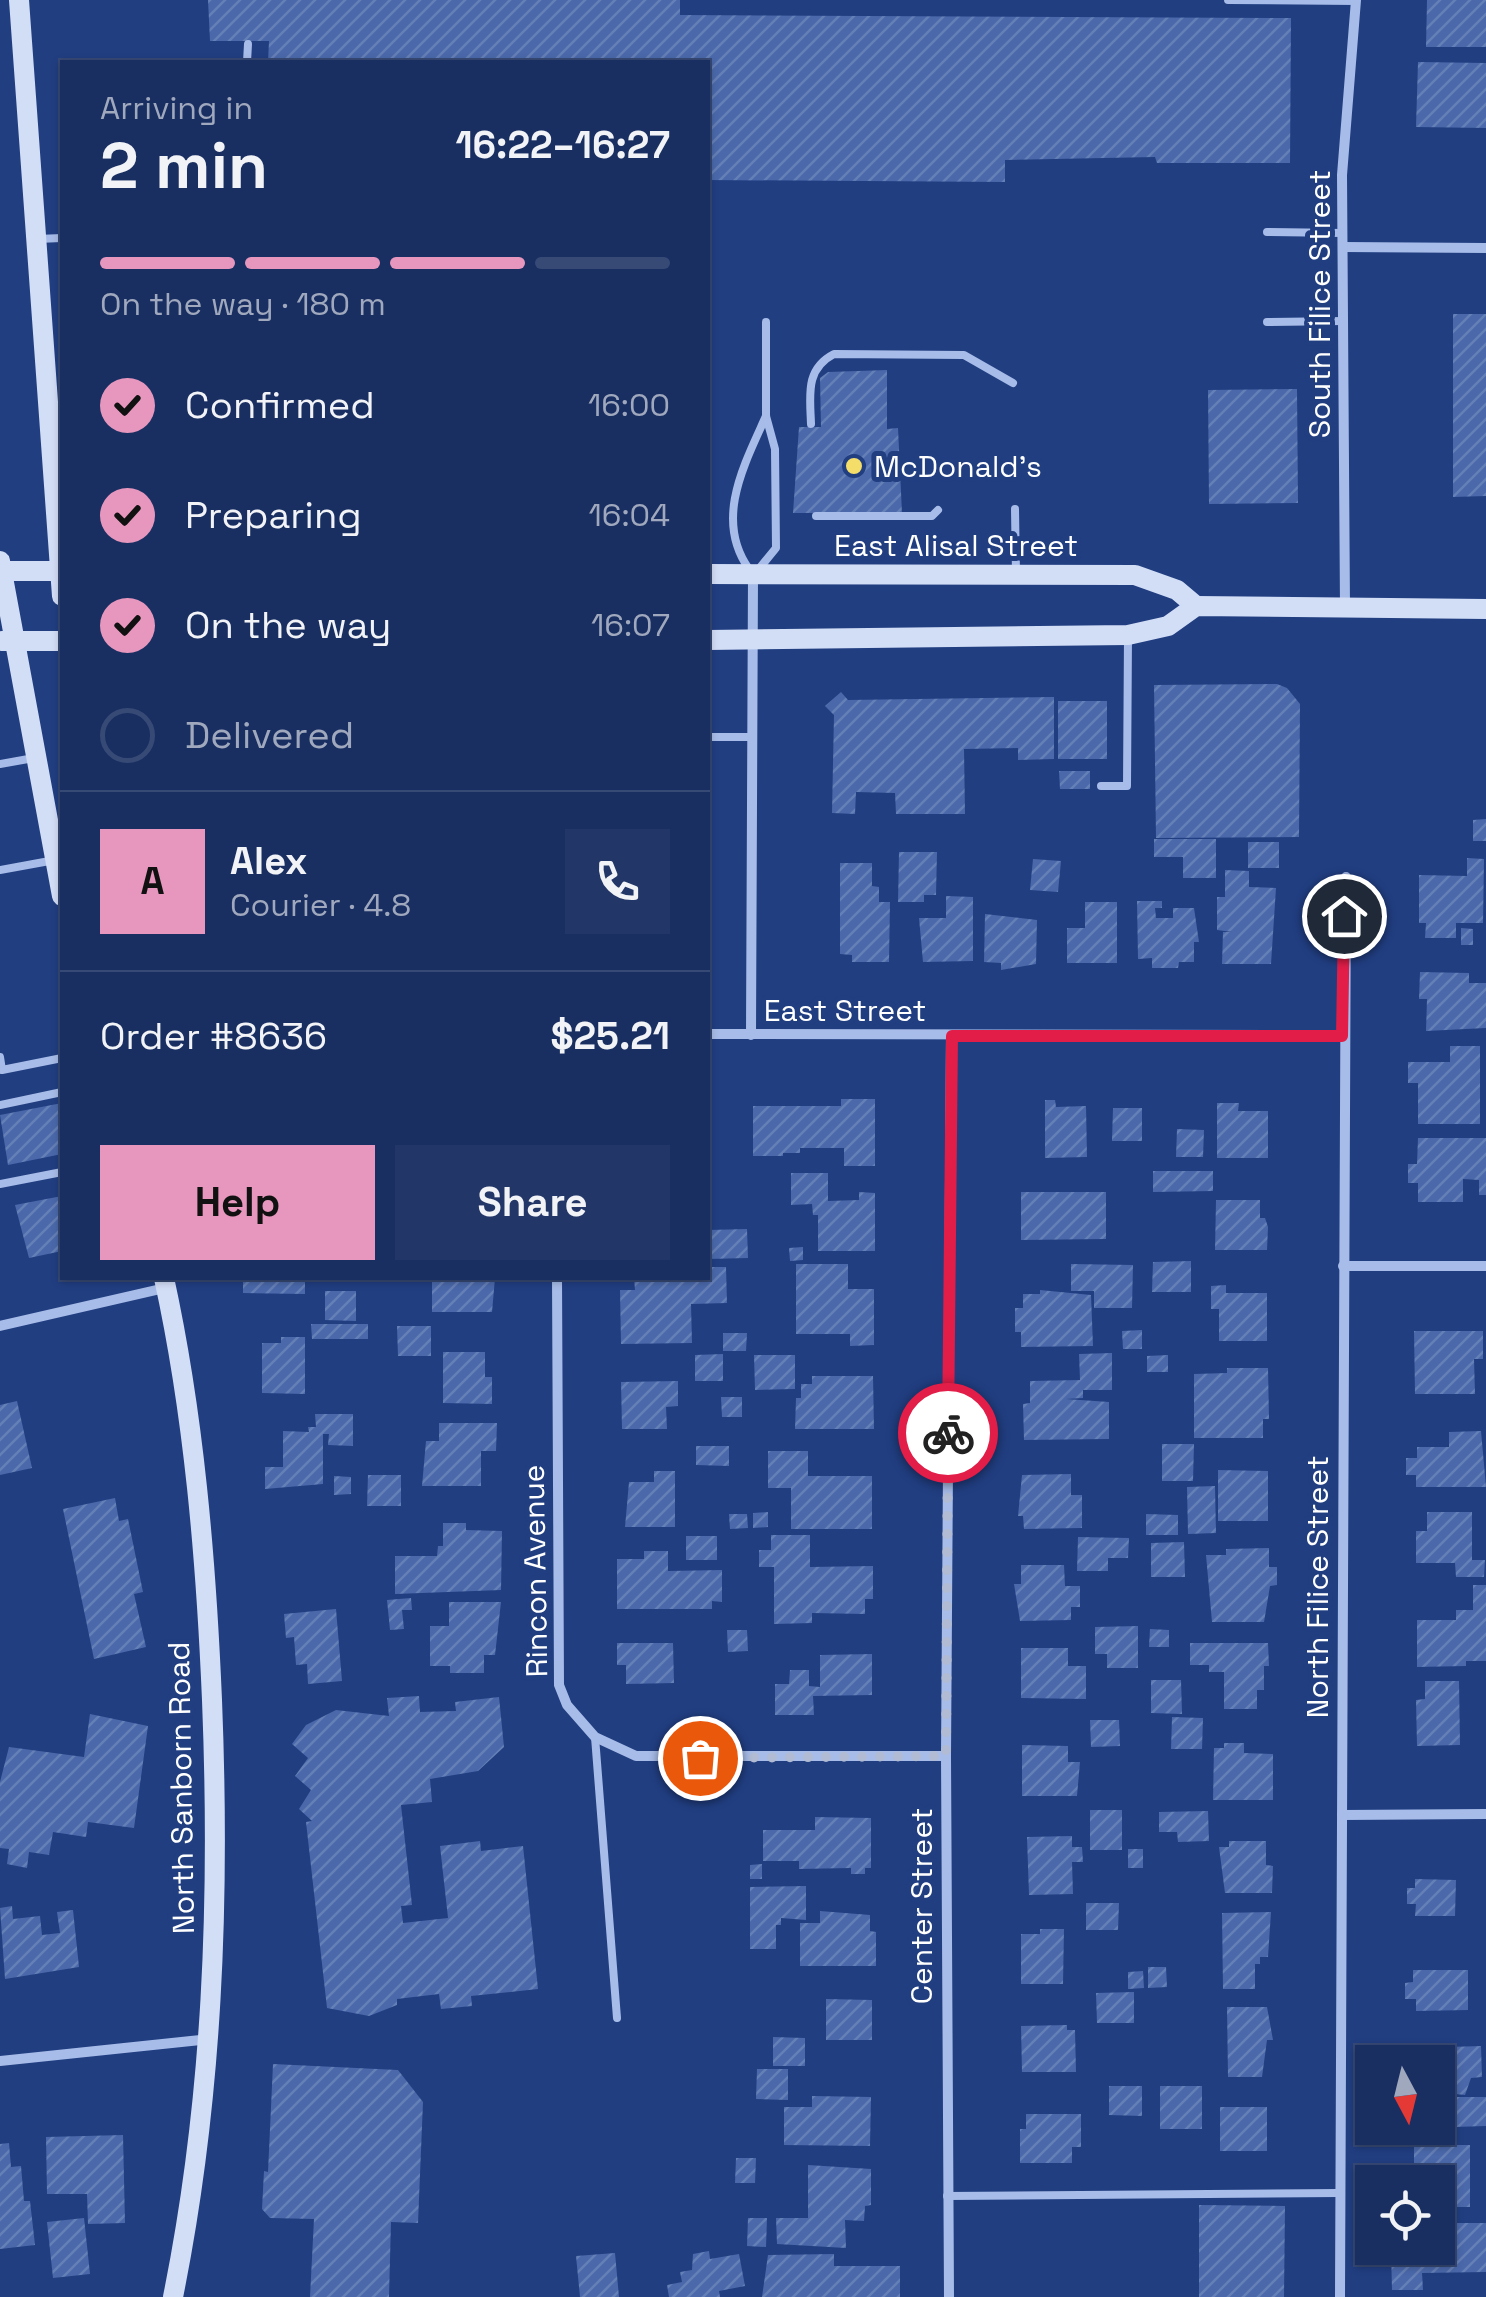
<!DOCTYPE html>
<html lang="en">
<head>
<meta charset="utf-8">
<style>
  :root { --surface:#192e61; --page:#223667; --text:#f1f3f6; --muted:#9fa8bd; --line:#374a76; --accent:#e797bd }
  body { margin:0; font-family:"Space Grotesk",sans-serif; background:var(--page); color:var(--text); height:100vh; display:flex; flex-direction:column; font-size:38px; white-space:nowrap }
  * { box-sizing:border-box; margin:0 }
  p { font-size:32px; color:var(--muted) }
  .icon { flex:none; width:55px; height:55px; fill:none; stroke:currentColor; stroke-width:2; stroke-linecap:round; stroke-linejoin:round }
  .map { position:relative; flex:1; overflow:hidden }
  .side { position:absolute; left:60px; top:60px; width:650px; height:1220px; display:flex; flex-direction:column; background:var(--surface); border-radius:0px; box-shadow:0 2px 8px #0004,0 0 0 2px var(--line) }
  .side>* { flex:none }
  .needle { width:65px; rotate:173deg }
  .fabs { position:absolute; left:1355px; top:2045px; display:grid; gap:20px }
  .fabs a { display:grid; place-items:center; width:100px; height:100px; border-radius:0px; background:var(--surface); box-shadow:0 2px 8px #0004,0 0 0 2px var(--line); font-size:50px }
  .pin { position:absolute; display:grid; place-items:center; width:85px; height:85px; color:#fff; margin:-42px; border:5px solid #fff; border-radius:50%; box-shadow:0 2px 10px #0007 }
  .courier { position:absolute; display:grid; place-items:center; width:100px; height:100px; margin:-50px; border:8px solid #e11d48; border-radius:50%; background:#fff; color:#222; box-shadow:0 2px 12px #0007 }
  .headline em { font-style:normal; font-weight:700 }
  .headline div { display:flex; flex-direction:column-reverse }
  .headline { display:flex; align-items:center; justify-content:space-between; height:170px; padding:0 40px }
  h1 { font-size:65px; font-weight:700; line-height:75px }
  .bar { display:grid; grid-template-columns:repeat(4,1fr); gap:15px 10px; align-content:center; height:120px; padding:0 40px }
  .bar i { height:12px; border-radius:8px; background:var(--line) }
  .bar .selected { background:var(--accent) }
  .bar p { grid-column:span 4 }
  .line { display:flex; align-items:center; gap:25px; padding:0 40px; border-top:2px solid var(--line) }
  .line div { flex:1 }
  .round { display:grid; place-items:center; flex:none; width:105px; height:105px; border-radius:0px; background:var(--page) }
  ol { padding:0 40px; list-style:none }
  li { display:flex; align-items:center; gap:30px; height:110px }
  li p { margin-inline-start:auto }
  li .icon { padding:10px; border-radius:50%; background:var(--accent); color:#111; stroke-width:4 }
  li:last-child { color:var(--muted) }
  li i { width:55px; height:55px; border:5px solid var(--line); border-radius:50% }
  .cta { display:flex; gap:20px; margin-top:auto; padding:20px 40px }
  .cta a { flex:1; height:115px; border-radius:0px; background:var(--accent); color:#111; font-size:40px; font-weight:700; line-height:115px; text-align:center }
  .cta a+a { background:var(--page); color:var(--text) }
  .map>svg:first-child { display:block }
  .building { fill:url(#building-hatch) }
  .lines { fill:none; stroke-linecap:round; stroke-linejoin:round }
  .service { stroke:#a7bce8; stroke-width:8 }
  .minor { stroke:#a7bce8; stroke-width:10 }
  .secondary { stroke:#d2ddf6; stroke-width:20 }
  .done { stroke:#b1bbd3; stroke-width:10; stroke-dasharray:0 18 }
  .route { stroke:#e11d48; stroke-width:12 }
  .poi-dot { fill:#f4de69; stroke:#213e81; stroke-width:4 }
  .labels { text-anchor:middle; dominant-baseline:central; stroke-width:10; stroke-linejoin:round; paint-order:stroke }
  .street-label { font-size:30px; fill:#fff; stroke:#213e81 }
  .poi-label { font-size:30px; fill:#fff; stroke:#213e81; text-anchor:start }
</style>
</head>
<body>
<div class="map">
<svg width="1486" height="2297" viewBox="0 0 1486 2297">
  <defs>
    <pattern id="building-hatch" width="6" height="6" patternUnits="userSpaceOnUse" patternTransform="scale(2.5)"><rect width="6" height="6" fill="#4a68aa"/><path d="M-1 1l2-2M0 6l6-6M5 7l2-2" fill="none" stroke="#657fb7"/></pattern>
  </defs>
  <rect width="100%" height="100%" fill="#213e81"/>
  <g class="building">
    <path d="M208,0H680V15L1291,18L1290,163H1157L1155,157L1005,160V182L708,180V62H268L269,41H210Z"/>
    <path d="M1427,0H1486V47H1426Z"/>
    <path d="M1418,62L1486,63V128L1416,127Z"/>
    <path d="M1453,314H1486V496L1453,497Z"/>
    <path d="M887,370V429L898,428L902,513H793L799,427H821L820,378L828,372Z"/>
    <path d="M1297,389L1298,503L1209,504L1208,390Z"/>
    <path d="M1277,684L1287,688L1300,704L1299,837L1156,838L1154,685Z"/>
    <path d="M841,692L848,700L1054,697V759L1018,760V748L964,749L965,814H896L895,793L856,792L855,814L832,813L834,715L825,706Z"/>
    <rect x="1058" y="701" width="49" height="58"/>
    <path d="M1059,771H1090V789H1060Z"/>
    <path d="M1486,819V841H1473V820Z"/>
    <path d="M1154,839H1216V878H1183V857H1154Z"/>
    <rect x="1248" y="842" width="31" height="26"/>
    <path d="M899,852H937L936,895H924V902H898Z"/>
    <path d="M1467,858L1484,859L1483,923H1456V938H1425L1426,923H1419V875L1467,876Z"/>
    <path d="M1033,859L1061,861L1058,892L1030,890Z"/>
    <path d="M840,863H872V886L879,887V902H890L889,962H852V955L840,954Z"/>
    <path d="M1225,870L1249,871V887L1276,888L1271,964H1222L1223,932H1232L1217,930V897H1225Z"/>
    <path d="M946,896L973,897V961L923,962L919,918H946Z"/>
    <path d="M1137,901H1162V908H1155L1156,918H1173V908H1194L1199,942H1194V962H1179L1178,968H1152V958L1138,959Z"/>
    <path d="M1085,902H1117V963H1067V928H1085Z"/>
    <path d="M985,914L1037,920L1036,964L1001,970V963L984,962Z"/>
    <path d="M1461,928L1473,929V945H1461Z"/>
    <path d="M1420,972L1469,973V983H1486V1028L1426,1031L1427,999H1419Z"/>
    <path d="M1450,1046H1480V1124H1418V1083H1408V1062H1450Z"/>
    <path d="M841,1099H875V1166H844V1148H800V1153H783V1156H753V1106H841Z"/>
    <path d="M1045,1100H1055L1056,1107L1086,1106L1087,1157L1045,1158Z"/>
    <path d="M62,1103V1154L8,1165L0,1115Z"/>
    <path d="M1217,1103H1239L1238,1111H1268V1158H1217Z"/>
    <path d="M1113,1108H1142V1141H1112Z"/>
    <path d="M1177,1129L1204,1130L1203,1157H1176Z"/>
    <path d="M1418,1138H1486V1195H1479V1180L1463,1179V1202H1418V1183H1408V1164H1417Z"/>
    <path d="M1153,1171H1213V1191L1153,1192Z"/>
    <path d="M791,1173H828V1201L859,1200V1192L875,1193V1251H818V1215H813L812,1204L791,1205Z"/>
    <path d="M1021,1192H1106V1239L1021,1240Z"/>
    <path d="M62,1196V1251L29,1258L15,1205Z"/>
    <path d="M1216,1200H1260V1218H1265L1268,1227L1267,1250H1215Z"/>
    <path d="M747,1229L748,1258L708,1259V1230Z"/>
    <path d="M803,1247V1260L790,1261L789,1248Z"/>
    <path d="M1191,1261V1292H1152L1153,1262Z"/>
    <path d="M796,1264H848V1289H874V1345L850,1346V1334H796Z"/>
    <path d="M1071,1264L1133,1265L1132,1308H1094V1291H1071Z"/>
    <path d="M708,1267H726L727,1303L691,1304L692,1343L621,1344L620,1290H635L634,1278H708Z"/>
    <path d="M243,1278H305V1294L243,1293Z"/>
    <path d="M432,1278H495L492,1312H432Z"/>
    <path d="M1226,1285V1293H1267V1341H1219V1309H1211V1286Z"/>
    <path d="M1040,1290L1091,1295L1093,1346L1021,1347V1332H1015V1308H1023V1294H1040Z"/>
    <path d="M325,1291H356V1321L325,1320Z"/>
    <path d="M311,1324H368V1339H312Z"/>
    <path d="M397,1326H431V1356H398Z"/>
    <path d="M1142,1330V1349H1123L1122,1331Z"/>
    <path d="M1414,1331H1483V1359H1474L1475,1394H1415Z"/>
    <path d="M723,1333H747L746,1351H723Z"/>
    <path d="M281,1337H305V1394L262,1393V1343H281Z"/>
    <path d="M443,1352H485V1377H492V1404L443,1403Z"/>
    <path d="M1112,1353V1390H1083V1398L1066,1399L1109,1402V1439L1024,1440L1023,1404L1030,1403V1381L1080,1380L1079,1354Z"/>
    <path d="M723,1354V1381H695V1355Z"/>
    <path d="M754,1355H795V1389L755,1390Z"/>
    <path d="M1168,1355V1372H1147V1356Z"/>
    <path d="M1227,1368H1268L1269,1419H1263V1438H1194V1374L1227,1373Z"/>
    <path d="M812,1376H873L874,1429H795L796,1398H801V1384H812Z"/>
    <path d="M678,1381V1406L666,1407L667,1429H622L621,1382Z"/>
    <path d="M721,1397H742V1417H722Z"/>
    <path d="M17,1401L32,1468L0,1475V1405Z"/>
    <path d="M315,1414H353V1446L328,1445L329,1434H323V1484L265,1489V1467H283V1431L309,1432L308,1427H316Z"/>
    <path d="M439,1423H497L496,1451H481V1486H422L426,1441H439Z"/>
    <path d="M1481,1431L1486,1487H1416V1475H1406V1458H1417V1447H1449V1432Z"/>
    <path d="M1162,1444H1194L1193,1481H1162Z"/>
    <path d="M696,1446H729V1466L696,1465Z"/>
    <path d="M768,1451H808V1476H872V1529H791V1488H768Z"/>
    <path d="M1218,1470L1268,1471V1521H1218Z"/>
    <path d="M654,1471H675V1527H625L629,1482H654Z"/>
    <path d="M1071,1474V1495H1082V1528L1024,1529L1023,1516H1018L1022,1475Z"/>
    <path d="M368,1475H401V1506H367Z"/>
    <path d="M334,1476L351,1477V1494L334,1495Z"/>
    <path d="M1215,1486L1216,1533L1188,1534L1187,1487Z"/>
    <path d="M115,1498L119,1521L128,1519L143,1592L134,1594L146,1647L94,1659L63,1509Z"/>
    <path d="M768,1512V1527L753,1528V1513Z"/>
    <path d="M1427,1512H1472V1560H1485L1484,1577H1456L1455,1563H1416V1531H1427Z"/>
    <path d="M729,1514H747L748,1528L730,1529Z"/>
    <path d="M1146,1514L1178,1515V1535H1146Z"/>
    <path d="M443,1523H466V1530L502,1531L501,1590L395,1594V1556H437L438,1546H443Z"/>
    <path d="M771,1535H810V1567L873,1566V1599H865V1614L812,1613V1623L774,1624V1567H759V1550H771Z"/>
    <rect x="686" y="1536" width="31" height="24"/>
    <path d="M1078,1537L1129,1538L1128,1558H1108V1571H1077Z"/>
    <path d="M1184,1542L1185,1577H1151V1543Z"/>
    <path d="M1269,1548V1567H1277V1585L1270,1586L1264,1622H1212L1206,1555H1226V1549Z"/>
    <path d="M644,1551H668V1571L722,1570V1602L712,1601V1609H617V1559H644Z"/>
    <path d="M1021,1565H1064L1065,1586H1080V1607H1071V1620L1020,1621L1014,1584H1021Z"/>
    <path d="M1473,1585H1486V1661H1466V1666L1417,1667V1620H1456V1610H1473Z"/>
    <path d="M411,1598L412,1610H402L404,1629L390,1630L387,1600Z"/>
    <path d="M449,1602H501L495,1655H484V1673H450V1666H430V1626H449Z"/>
    <path d="M336,1609L342,1681L308,1684L307,1664L296,1665L294,1637L286,1638L284,1614Z"/>
    <path d="M1138,1626V1668H1107V1654H1095V1627Z"/>
    <path d="M1150,1629L1169,1630V1647H1149Z"/>
    <path d="M727,1630H747L748,1651L728,1652Z"/>
    <path d="M617,1643H673L674,1683L626,1684V1665H617Z"/>
    <path d="M1190,1643H1268L1269,1666H1264V1690H1257V1709H1224V1672H1209V1665H1190Z"/>
    <path d="M1021,1648H1068V1666H1086V1699L1021,1698Z"/>
    <path d="M872,1654V1695L813,1696L814,1715H775V1684H789L790,1670H809V1686L820,1687V1655Z"/>
    <path d="M1151,1680H1181L1182,1714L1151,1713Z"/>
    <path d="M1425,1681H1459L1460,1745L1417,1746L1416,1700L1425,1699Z"/>
    <path d="M419,1696L420,1712L456,1711L455,1702L499,1697L504,1747L478,1771L430,1779L432,1802L401,1805L412,1905L401,1906L403,1923L448,1918L440,1846L480,1841L481,1851L523,1846L538,1989L471,1996L472,2006L441,2009L439,1994L397,1999V2005L369,2016L327,2008L306,1822L312,1821L299,1809L311,1790L295,1776L308,1758L292,1744L306,1725L336,1710L389,1716L387,1698Z"/>
    <path d="M90,1714L148,1726L134,1828L88,1822L86,1837L53,1832L49,1855L29,1852L27,1868L7,1864L9,1849L0,1848V1782L9,1747L84,1757Z"/>
    <path d="M1172,1717L1203,1718L1202,1749H1171Z"/>
    <path d="M1090,1720H1119L1120,1746L1091,1747Z"/>
    <path d="M1224,1743H1244V1753L1273,1754V1800H1213L1214,1748H1224Z"/>
    <path d="M1022,1745L1068,1746V1762H1080L1077,1796H1022Z"/>
    <rect x="1090" y="1810" width="32" height="40"/>
    <path d="M1208,1811L1209,1841L1178,1842L1177,1832H1159V1812Z"/>
    <path d="M815,1817L871,1818V1868H865V1874H851V1868L799,1869V1861H763V1830H815Z"/>
    <path d="M1072,1836V1847H1082L1083,1862H1072L1073,1894L1029,1895L1027,1837Z"/>
    <path d="M1229,1841H1266V1865L1273,1866L1272,1893H1225L1219,1847H1229Z"/>
    <rect x="1128" y="1849" width="15" height="19"/>
    <path d="M762,1864V1879H750V1865Z"/>
    <path d="M1415,1879L1456,1880L1455,1916H1415L1416,1904H1407V1888H1415Z"/>
    <path d="M806,1886V1920L781,1918V1925H776V1949H750V1887Z"/>
    <path d="M1086,1903H1119L1118,1930H1086Z"/>
    <path d="M12,1906L13,1919L40,1916L42,1935L60,1933L57,1912L73,1910L79,1967L5,1979L0,1908Z"/>
    <path d="M820,1911L870,1915V1931L876,1932V1966H800V1923H820Z"/>
    <path d="M1271,1912L1268,1957H1260V1964H1255V1989H1223L1222,1913Z"/>
    <path d="M1040,1929H1064L1063,1984H1021V1934H1040Z"/>
    <path d="M1148,1967H1166L1167,1987L1148,1988Z"/>
    <path d="M1413,1970H1468V2010L1416,2011V1999H1405V1983L1413,1982Z"/>
    <path d="M1143,1971L1144,1988L1128,1989V1972Z"/>
    <path d="M1134,1992V2023H1097L1096,1993Z"/>
    <path d="M826,1999L872,2000V2040H826Z"/>
    <path d="M1227,2007H1267L1273,2040H1267L1262,2077H1228Z"/>
    <path d="M1067,2025V2030H1075L1076,2072H1022L1021,2026Z"/>
    <path d="M773,2037L805,2038V2066H773Z"/>
    <path d="M1481,2046L1482,2077L1471,2078L1465,2095L1438,2092V2062H1416V2048Z"/>
    <path d="M273,2064L398,2070L423,2102L418,2223L391,2222L389,2297H310L314,2219L270,2218L262,2209L264,2171L268,2172Z"/>
    <path d="M757,2069H788V2100L756,2099Z"/>
    <path d="M1109,2086H1142V2116L1109,2115Z"/>
    <rect x="1160" y="2086" width="42" height="43"/>
    <path d="M812,2096L871,2097L870,2146L784,2145V2107H812Z"/>
    <path d="M1453,2097H1486V2126L1454,2127Z"/>
    <rect x="1220" y="2107" width="47" height="44"/>
    <path d="M1026,2114H1081V2147H1072V2163H1020V2129H1026Z"/>
    <path d="M123,2135L125,2223L88,2224L87,2194H47L46,2137Z"/>
    <path d="M9,2143L11,2167L21,2166L24,2201H30L35,2245L0,2249V2144Z"/>
    <path d="M1414,2145H1470V2207H1438V2182H1414Z"/>
    <path d="M736,2158H756L755,2183H735Z"/>
    <path d="M808,2165L871,2169V2205L865,2206L864,2221L845,2220L846,2248L777,2244L776,2218H808Z"/>
    <path d="M1199,2205L1285,2206L1284,2297H1199Z"/>
    <path d="M84,2218L90,2274L53,2278L47,2222Z"/>
    <path d="M748,2218H767L766,2247L747,2246Z"/>
    <path d="M1438,2223H1486V2272L1422,2273L1423,2290H1392L1391,2248H1438Z"/>
    <path d="M709,2251L710,2259L739,2254L745,2286L719,2291L720,2297H669L667,2285L682,2282L680,2272L692,2270L693,2254Z"/>
    <path d="M615,2253L619,2297H580L576,2256Z"/>
    <path d="M834,2254V2266H900V2297H762L768,2255Z"/>
  </g>
  <g class="lines">
    <g class="service">
      <path d="M1228,0L1356,1"/>
      <path d="M247,62L248,44"/>
      <path d="M1267,232L1342,233"/>
      <path d="M37,239L62,238"/>
      <path d="M1267,322L1344,321"/>
      <path d="M811,424C810,395 805,369 834,354L964,355L1013,383"/>
      <path d="M1015,509L1016,574"/>
      <path d="M816,516H932L938,510"/>
      <path d="M749,569C714,520 744,465 766,416"/>
      <path d="M758,570L776,548L775,449L766,416V322"/>
      <path d="M708,737H752"/>
      <path d="M0,764L34,758"/>
      <path d="M1101,786H1127L1128,636"/>
      <path d="M0,870L55,860"/>
      <path d="M0,1057L2,1070L62,1058"/>
      <path d="M0,1105L62,1092"/>
      <path d="M0,1184L62,1172"/>
      <path d="M595,1737L617,2018"/>
      <path d="M947,2196L1339,2193"/>
    </g>
    <g class="minor">
      <path d="M1343,247L1486,248"/>
      <path d="M1345,608L1342,175L1356,0"/>
      <path d="M708,1034L1342,1035"/>
      <path d="M751,1035L753,575"/>
      <path d="M1343,1266H1486"/>
      <path d="M557,1278L559,1685L567,1705L595,1737L636,1756H946"/>
      <path d="M0,1326L165,1288"/>
      <path d="M1342,1815L1486,1814"/>
      <path d="M0,2061L210,2039"/>
      <path d="M949,2297L946,1756L951,1035"/>
      <path d="M1340,2297L1346,877"/>
    </g>
    <g class="secondary">
      <path d="M19,0L62,596"/>
      <path d="M0,561L62,896"/>
      <path d="M0,571H62"/>
      <path d="M708,574L1135,575L1177,590L1196,606"/>
      <path d="M708,640L1128,635L1168,626L1196,606L1486,609"/>
      <path d="M2,641H62"/>
      <path d="M164,1278C194,1415 206,1559 212,1700C220,1900 213,2099 173,2297"/>
    </g>
  </g>
  <g class="lines">
    <path class="done" d="M700,1758L946,1756L948,1433"/>
    <path class="route" d="M948,1433L952,1036H1342L1344,916"/>
  </g>
  <circle class="poi-dot" cx="854" cy="466" r="10"/>
  <g class="labels">
    <g class="street-label">
      <text transform="translate(1319 304) rotate(-90)">South Filice Street</text>
      <text x="956" y="545">East Alisal Street</text>
      <text x="845" y="1010">East Street</text>
      <text transform="translate(535 1571) rotate(-91)">Rincon Avenue</text>
      <text transform="translate(1317 1587) rotate(-90)">North Filice Street</text>
      <text transform="translate(181 1788) rotate(-91)">North Sanborn Road</text>
      <text transform="translate(921 1906) rotate(-90)">Center Street</text>
    </g>
    <g class="poi-label">
      <text x="874" y="466">McDonald's</text>
    </g>
  </g>
</svg>
<div class="fabs">
<a><svg class="needle" viewBox="-14 -14 28 28"><path d="M0-13l5 13h-10z" fill="#e53935"/><path d="M0 13l5-13h-10z" fill="#9fa8bd"/></svg></a>
<a><svg class="icon" aria-label="locate" viewBox="0 0 24 24"><circle cx="12" cy="12" r="6"/><path d="M12 2v4M12 18v4M2 12h4M18 12h4"/></svg></a>
</div>
<div class="pin" style="left:700px;top:1758px;background:#ea580c"><svg class="icon" aria-label="bag" viewBox="0 0 24 24"><path d="M5 8h14l-1 12H6zM9 8a3 3 0 0 1 6 0"/></svg></div>
<div class="pin" style="left:1344px;top:916px;background:#1f2937"><svg class="icon" aria-label="home" viewBox="0 0 24 24"><path d="M3 11l9-7 9 7M6 9v11h12V9"/></svg></div>
<div class="courier" style="left:948px;top:1433px"><svg class="icon" aria-label="bike" viewBox="0 0 24 24"><circle cx="6" cy="16" r="4"/><circle cx="18" cy="16" r="4"/><path d="M6 16l4-8h5l3 8M10 8l3 8H6M13 5h3"/></svg></div>
<section class="side">
<div class="headline"><div><h1>2 min</h1><p>Arriving in</p></div><em>16:22–16:27</em></div>
<div class="bar"><i class="selected"></i><i class="selected"></i><i class="selected"></i><i></i><p>On the way · 180 m</p></div>
<ol>
<li><svg class="icon" aria-label="check" viewBox="0 0 24 24"><path d="M5 12l5 5 9-10"/></svg>Confirmed<p>16:00</p></li>
<li><svg class="icon" aria-label="check" viewBox="0 0 24 24"><path d="M5 12l5 5 9-10"/></svg>Preparing<p>16:04</p></li>
<li><svg class="icon" aria-label="check" viewBox="0 0 24 24"><path d="M5 12l5 5 9-10"/></svg>On the way<p>16:07</p></li>
<li><i></i>Delivered</li>
</ol>
<div class="line" style="height:180px"><b class="round" style="background:var(--accent);color:#111">A</b><div><b>Alex</b><p>Courier · 4.8</p></div><a class="round"><svg class="icon" aria-label="phone" viewBox="0 0 24 24"><path d="M5 4h4l2 5-3 2q2 4 5 5l2-3 5 2v4C11 20 4 13 5 4z"/></svg></a></div>
<div class="line" style="height:130px"><div>Order #8636</div><b>$25.21</b></div>
<div class="cta"><a>Help</a><a>Share</a></div>
</section>
</div>
</body>
</html>
